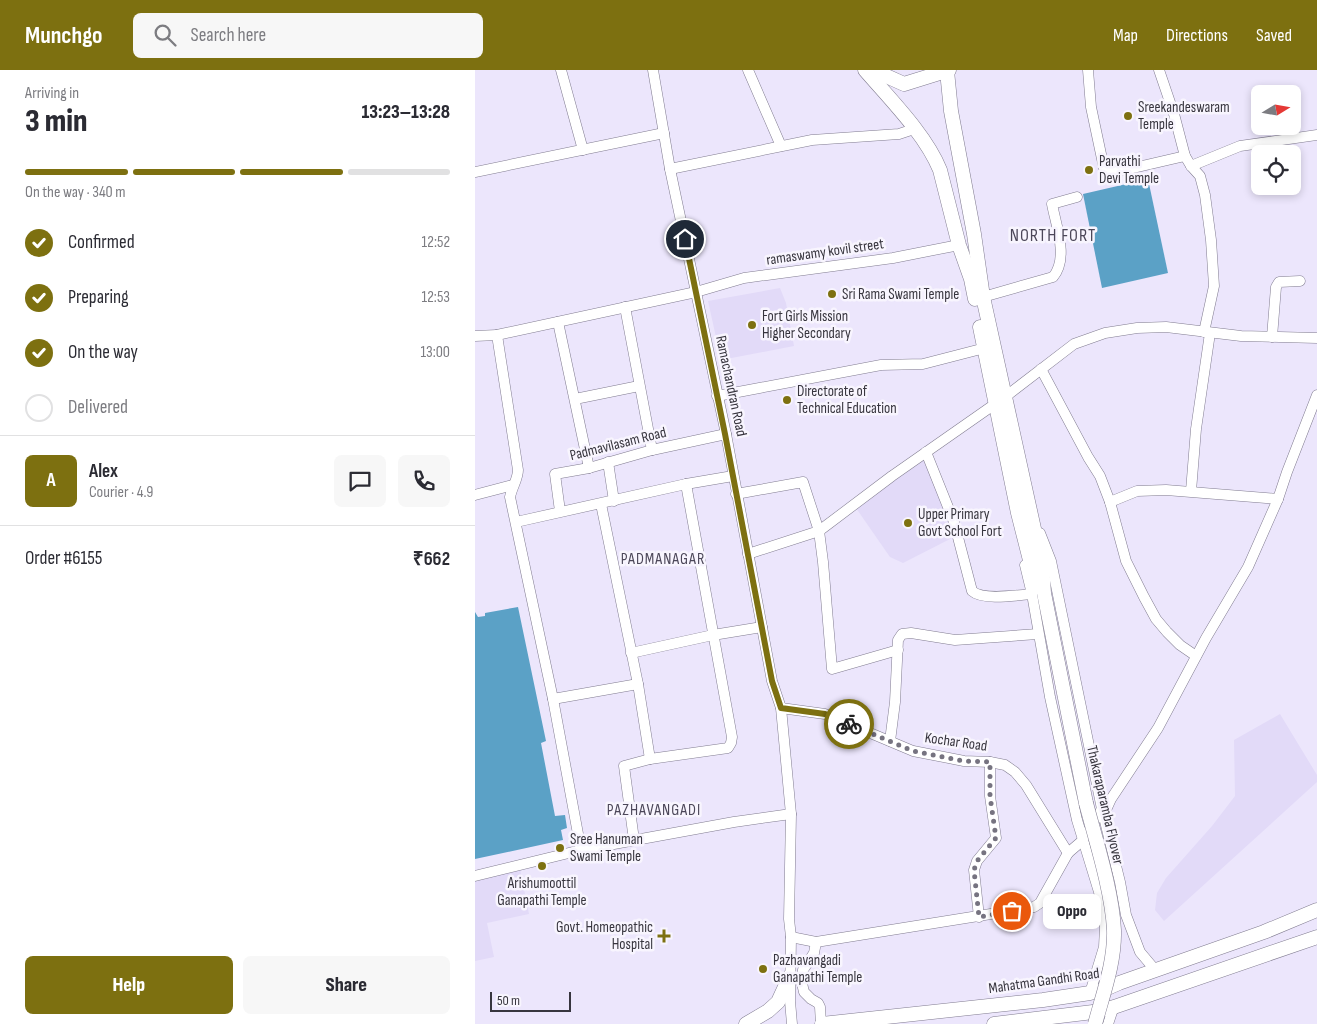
<!DOCTYPE html>
<html lang="en">
<head>
<meta charset="utf-8">
<style>
  :root { --surface:#fff; --page:#f7f7f7; --text:#2b2b33; --muted:#7c7c81; --line:#e1e1e2; --accent:#7d7010 }
  body { margin:0; font-family:"Sofia Sans Condensed",sans-serif; background:var(--page); color:var(--text); height:100vh; display:flex; flex-direction:column; font-size:19px; white-space:nowrap }
  * { box-sizing:border-box; margin:0 }
  p { font-size:16px; color:var(--muted) }
  .icon { flex:none; width:28px; height:28px; fill:none; stroke:currentColor; stroke-width:2; stroke-linecap:round; stroke-linejoin:round }
  .map { position:relative; flex:1; overflow:hidden }
  .details { display:flex; flex-direction:column; background:var(--surface); width:475px }
  .details>* { flex:none }
  .needle { width:32px; rotate:79deg }
  .fabs { position:absolute; left:776px; top:15px; display:grid; gap:10px }
  .fabs a { display:grid; place-items:center; width:50px; height:50px; border-radius:8px; background:var(--surface); box-shadow:0 2px 8px #0003; font-size:25px }
  .scale { position:absolute; left:15px; bottom:12px; width:81px; box-sizing:border-box; padding-left:5px; border:2px solid #37353e; border-top:0; font-size:14px; line-height:18px; white-space:nowrap; color:#37353e; -webkit-text-stroke:4px #f8f5fe; paint-order:stroke }
  .pin { position:absolute; display:grid; place-items:center; width:42px; height:42px; color:#fff; margin:-21px; border:2px solid #fff; border-radius:50%; box-shadow:0 1px 5px #0007 }
  .courier { position:absolute; display:grid; place-items:center; width:50px; height:50px; margin:-25px; border:4px solid #7d7010; border-radius:50%; background:#fff; color:#222; box-shadow:0 1px 6px #0007 }
  .bubble { position:absolute; height:35px; border-radius:8px; background:var(--surface); box-shadow:0 2px 8px #0003; font-size:16px; font-weight:800; line-height:35px; text-align:center }
  .headline em { font-style:normal; font-weight:800 }
  .headline div { display:flex; flex-direction:column-reverse }
  .headline { display:flex; align-items:center; justify-content:space-between; height:85px; padding:0 25px }
  h1 { font-size:32px; font-weight:800; line-height:38px }
  .bar { display:grid; grid-template-columns:repeat(4,1fr); gap:8px 5px; align-content:center; height:60px; padding:0 25px }
  .bar i { height:6px; border-radius:4px; background:var(--line) }
  .bar .on { background:var(--accent) }
  .bar p { grid-column:span 4 }
  .line { display:flex; align-items:center; gap:12px; padding:0 25px; border-top:1px solid var(--line) }
  .line div { flex:1 }
  .round { display:grid; place-items:center; flex:none; width:52px; height:52px; border-radius:8px; background:var(--page) }
  ol { padding:0 25px; list-style:none }
  li { display:flex; align-items:center; gap:15px; height:55px }
  li p { margin-inline-start:auto }
  li .icon { padding:5px; border-radius:50%; background:var(--accent); color:#fff; stroke-width:4 }
  li:last-child { color:var(--muted) }
  li i { width:28px; height:28px; border:2px solid var(--line); border-radius:50% }
  .primary-button { display:flex; gap:10px; margin-top:auto; padding:10px 25px }
  .primary-button a { flex:1; height:58px; border-radius:8px; background:var(--accent); color:#fff; font-size:20px; font-weight:800; line-height:58px; text-align:center }
  .primary-button a+a { background:var(--page); color:var(--text) }
  header { display:flex; align-items:center; gap:30px; box-sizing:border-box; height:70px; padding:0 25px; background:var(--accent); color:#fff }
  header strong { font-size:24px }
  nav { display:flex; gap:28px; margin-inline-start:auto; font-size:18px }
  .search { width:350px; height:45px; background:var(--page); display:flex; align-items:center; gap:12px; box-sizing:border-box; padding:0 18px; border-radius:8px; color:var(--muted); font-size:19px }
  main { display:flex; flex:1; min-height:0 }
  .map>svg:first-child { display:block }
  .built { fill:#e2daf8 }
  .water { fill:#5ba1c6 }
  .lines { fill:none; stroke-linecap:round; stroke-linejoin:round }
  .minor-casing { stroke:#817c90; stroke-width:11 }
  .major-casing { stroke:#817c90; stroke-width:15 }
  .minor { stroke:#fff; stroke-width:10 }
  .major { stroke:#fff; stroke-width:14 }
  .major-bridge-casing { stroke:#817c90; stroke-width:15; stroke-linecap:butt }
  .major-bridge { stroke:#fff; stroke-width:14 }
  .done { stroke:#767380; stroke-width:5; stroke-dasharray:0 9 }
  .route { stroke:#7d7010; stroke-width:6 }
  .poi-dot { fill:#7d7010; stroke:#f8f5fe; stroke-width:2 }
  .labels { text-anchor:middle; dominant-baseline:central; stroke-width:5; stroke-linejoin:round; paint-order:stroke }
  .poi-label { font-size:15px; fill:#37353e; stroke:#f8f5fe; text-anchor:start }
  .street-label { font-size:15px; fill:#37353e; stroke:#f8f5fe }
  .neighbourhood-label { font-size:16px; letter-spacing:1px; fill:#4c4759; stroke:#f8f5fe }
  .quarter-label { font-size:18px; letter-spacing:1px; fill:#4c4759; stroke:#f8f5fe }
</style>
</head>
<body>
<header>
<strong>Munchgo</strong>
<div class="search"><svg class="icon" aria-label="search" viewBox="0 0 24 24"><circle cx="10" cy="10" r="6"/><path d="M15 15l6 6"/></svg>Search here</div>
<nav><a>Map</a><a>Directions</a><a>Saved</a></nav>
</header>
<main>
<section class="details">
<div class="headline"><div><h1>3 min</h1><p>Arriving in</p></div><em>13:23–13:28</em></div>
<div class="bar"><i class="on"></i><i class="on"></i><i class="on"></i><i></i><p>On the way · 340 m</p></div>
<ol>
<li><svg class="icon" aria-label="check" viewBox="0 0 24 24"><path d="M5 12l5 5 9-10"/></svg>Confirmed<p>12:52</p></li>
<li><svg class="icon" aria-label="check" viewBox="0 0 24 24"><path d="M5 12l5 5 9-10"/></svg>Preparing<p>12:53</p></li>
<li><svg class="icon" aria-label="check" viewBox="0 0 24 24"><path d="M5 12l5 5 9-10"/></svg>On the way<p>13:00</p></li>
<li><i></i>Delivered</li>
</ol>
<div class="line" style="height:90px"><b class="round" style="background:var(--accent);color:#fff">A</b><div><b>Alex</b><p>Courier · 4.9</p></div><a class="round"><svg class="icon" aria-label="chat" viewBox="0 0 24 24"><path d="M4 5h16v11H9l-5 4z"/></svg></a><a class="round"><svg class="icon" aria-label="phone" viewBox="0 0 24 24"><path d="M5 4h4l2 5-3 2q2 4 5 5l2-3 5 2v4C11 20 4 13 5 4z"/></svg></a></div>
<div class="line" style="height:65px"><div>Order #6155</div><b>₹662</b></div>
<div class="primary-button"><a>Help</a><a>Share</a></div>
</section>
<div class="map">
<svg width="842" height="954" viewBox="0 0 842 954">
  <rect width="100%" height="100%" fill="#ece6fc"/>
  <g class="built">
    <path d="M305,218L311,233L319,276L246,290L233,231Z"/>
    <path d="M449,390L470,439L479,467L428,493L415,487L381,438Z"/>
    <path d="M805,644L842,705V712L689,851L680,840L682,823L691,808L737,756L760,726L759,670Z"/>
    <path d="M45,799L54,844L12,853L19,887L0,891V808Z"/>
  </g>
  <g class="water">
    <path d="M673,109L693,203L627,218L608,124Z"/>
    <path d="M43,537L71,671L66,673L80,746L90,745L92,758L86,760L88,770L0,789V542L3,547L10,546V543Z"/>
  </g>
  <g class="lines">
    <g class="minor-casing">
      <g id="minor">
        <path d="M86,0L108,80"/>
        <path d="M178,0L195,99L251,364L297,611L306,638L316,744L314,849L316,867L315,931L317,954"/>
        <path d="M273,0L306,76"/>
        <path d="M613,0L616,37L630,103L641,102L710,86"/>
        <path d="M684,0L699,44L710,86L716,96L725,106L730,125L736,170L739,216L729,262"/>
        <path d="M716,96L765,76L842,65"/>
        <path d="M195,99L337,70L424,64L439,59"/>
        <path d="M0,102L189,63"/>
        <path d="M508,227L578,207C594,188 581,156 577,134L602,127"/>
        <path d="M150,237L177,380"/>
        <path d="M83,252L114,398"/>
        <path d="M0,266L22,265"/>
        <path d="M797,267L801,217L804,212L825,211"/>
        <path d="M566,299L613,387L625,406L635,432L651,491L669,527L681,549L692,562L705,575L721,586"/>
        <path d="M242,326L406,295L448,294L510,278"/>
        <path d="M100,329L164,316"/>
        <path d="M451,382L479,452L497,521C508,531 543,525 557,524"/>
        <path d="M133,392L139,431"/>
        <path d="M716,421L721,359L735,263"/>
        <path d="M261,424L328,412L344,461L348,492L357,599L423,580"/>
        <path d="M0,425L38,415"/>
        <path d="M635,432L662,421L691,420L803,429"/>
        <path d="M126,434L163,614L175,689"/>
        <path d="M85,441L80,404L114,398L177,380L251,364"/>
        <path d="M41,452L211,414L258,406"/>
        <path d="M565,463L576,491L627,739L645,812L651,845L665,882L681,901"/>
        <path d="M273,484L344,461L417,406L530,327L599,274L630,263L662,258L691,257L766,266L842,268"/>
        <path d="M550,495L557,524L575,627L602,750L624,822L630,857L629,877L615,923"/>
        <path d="M156,583L238,565L287,557"/>
        <path d="M78,629L163,614"/>
        <path d="M306,638L350,644L438,681L489,691L515,692L530,695L540,702L551,715L593,783L607,771L627,739L631,740L636,729L683,658L731,568L773,497L803,429L812,402L842,325"/>
        <path d="M415,671L420,632L423,570L427,564L436,563L480,570L563,564"/>
        <path d="M159,770L149,696L175,689L253,678L256,673L257,667L211,414"/>
        <path d="M106,780L78,629L35,427C37,417 43,409 43,400L22,265L221,222L269,208L418,188L484,175"/>
        <path d="M0,806L106,780L259,752L316,744"/>
        <path d="M504,847L499,800L502,791L521,768L515,726V692"/>
        <path d="M316,867L341,872L559,837L565,833L593,783"/>
        <path d="M341,872L339,883L328,900L326,909L329,922L336,929L343,933L345,937L346,954"/>
        <path d="M633,954L639,936"/>
      </g>
    </g>
    <g class="major-casing">
      <g id="major">
        <path d="M390,0C415,29 451,65 465,100L484,175L496,209L500,229"/>
        <path d="M398,0L429,14L474,0"/>
        <path d="M472,1L476,41L499,164L508,227L567,495L569,523L611,733"/>
        <path d="M505,257L543,443L558,502L566,518"/>
        <path d="M271,954L293,941L303,932L315,906"/>
        <path d="M347,954L568,930L615,923L628,920L644,913L789,862L842,840"/>
        <path d="M519,954L618,942L639,937L842,867"/>
      </g>
    </g>
    <use href="#minor" class="minor"/>
    <use href="#major" class="major"/>
    <g class="major-bridge-casing">
      <path id="major-bridge" d="M611,733C621,771 637,821 639,860C640,892 628,924 620,954"/>
    </g>
    <use href="#major-bridge" class="major-bridge"/>
  </g>
  <g class="lines">
    <path class="done" d="M374,654L438,681L489,691L515,692V726L521,768L502,791L499,800L504,847L537,841"/>
    <path class="route" d="M210,169L250,364L297,611L306,638L350,644L374,654"/>
  </g>
  <g class="poi-dot">
    <circle cx="653" cy="46" r="5"/>
    <circle cx="614" cy="100" r="5"/>
    <circle cx="357" cy="224" r="5"/>
    <circle cx="277" cy="255" r="5"/>
    <circle cx="312" cy="330" r="5"/>
    <circle cx="433" cy="453" r="5"/>
    <circle cx="85" cy="778" r="5"/>
    <circle cx="67" cy="796" r="5"/>
    <path d="M186.5 858.5h5v5h5v5h-5v5h-5v-5h-5v-5h5z"/>
    <circle cx="288" cy="899" r="5"/>
  </g>
  <g class="labels">
    <g class="poi-label">
      <text x="663" y="37">Sreekandeswaram<tspan x="663" dy="17">Temple</tspan></text>
      <text x="624" y="91">Parvathi<tspan x="624" dy="17">Devi Temple</tspan></text>
      <text x="367" y="224">Sri Rama Swami Temple</text>
      <text x="287" y="246">Fort Girls Mission<tspan x="287" dy="17">Higher Secondary</tspan></text>
      <text x="322" y="321">Directorate of<tspan x="322" dy="17">Technical Education</tspan></text>
      <text x="443" y="444">Upper Primary<tspan x="443" dy="17">Govt School Fort</tspan></text>
      <text x="95" y="769">Sree Hanuman<tspan x="95" dy="17">Swami Temple</tspan></text>
      <text x="67" y="813" text-anchor="middle">Arishumoottil<tspan x="67" dy="17">Ganapathi Temple</tspan></text>
      <text x="178" y="857" text-anchor="end">Govt. Homeopathic<tspan x="178" dy="17">Hospital</tspan></text>
      <text x="298" y="890">Pazhavangadi<tspan x="298" dy="17">Ganapathi Temple</tspan></text>
    </g>
    <g class="street-label">
      <text transform="translate(350 182) rotate(-8)">ramaswamy kovil street</text>
      <text transform="translate(256 316) rotate(78)">Ramachandran Road</text>
      <text transform="translate(143 374) rotate(-14)">Padmavilasam Road</text>
      <text transform="translate(481 672) rotate(8)">Kochar Road</text>
      <text transform="translate(630 735) rotate(77)">Thakaraparamba Flyover</text>
      <text transform="translate(569 911) rotate(-8)">Mahatma Gandhi Road</text>
    </g>
    <g class="neighbourhood-label">
      <text x="188" y="489">PADMANAGAR</text>
      <text x="179" y="740">PAZHAVANGADI</text>
    </g>
    <g class="quarter-label">
      <text x="578" y="165">NORTH FORT</text>
    </g>
  </g>
</svg>
<div class="fabs">
<a><svg class="needle" viewBox="-14 -14 28 28"><path d="M0-13l5 13h-10z" fill="#e53935"/><path d="M0 13l5-13h-10z" fill="#7c7c81"/></svg></a>
<a><svg class="icon" aria-label="locate" viewBox="0 0 24 24"><circle cx="12" cy="12" r="6"/><path d="M12 2v4M12 18v4M2 12h4M18 12h4"/></svg></a>
</div>
<div class="scale">50 m</div>
<div class="pin" style="left:537px;top:841px;background:#ea580c"><svg class="icon" aria-label="bag" viewBox="0 0 24 24"><path d="M5 8h14l-1 12H6zM9 8a3 3 0 0 1 6 0"/></svg></div>
<div class="pin" style="left:210px;top:169px;background:#1f2937"><svg class="icon" aria-label="home" viewBox="0 0 24 24"><path d="M3 11l9-7 9 7M6 9v11h12V9"/></svg></div>
<div class="courier" style="left:374px;top:654px"><svg class="icon" aria-label="bike" viewBox="0 0 24 24"><circle cx="6" cy="16" r="4"/><circle cx="18" cy="16" r="4"/><path d="M6 16l4-8h5l3 8M10 8l3 8H6M13 5h3"/></svg></div>
<div class="bubble" style="left:568px;top:824px;width:58px">Oppo</div>
</div>
</main>
</body>
</html>
